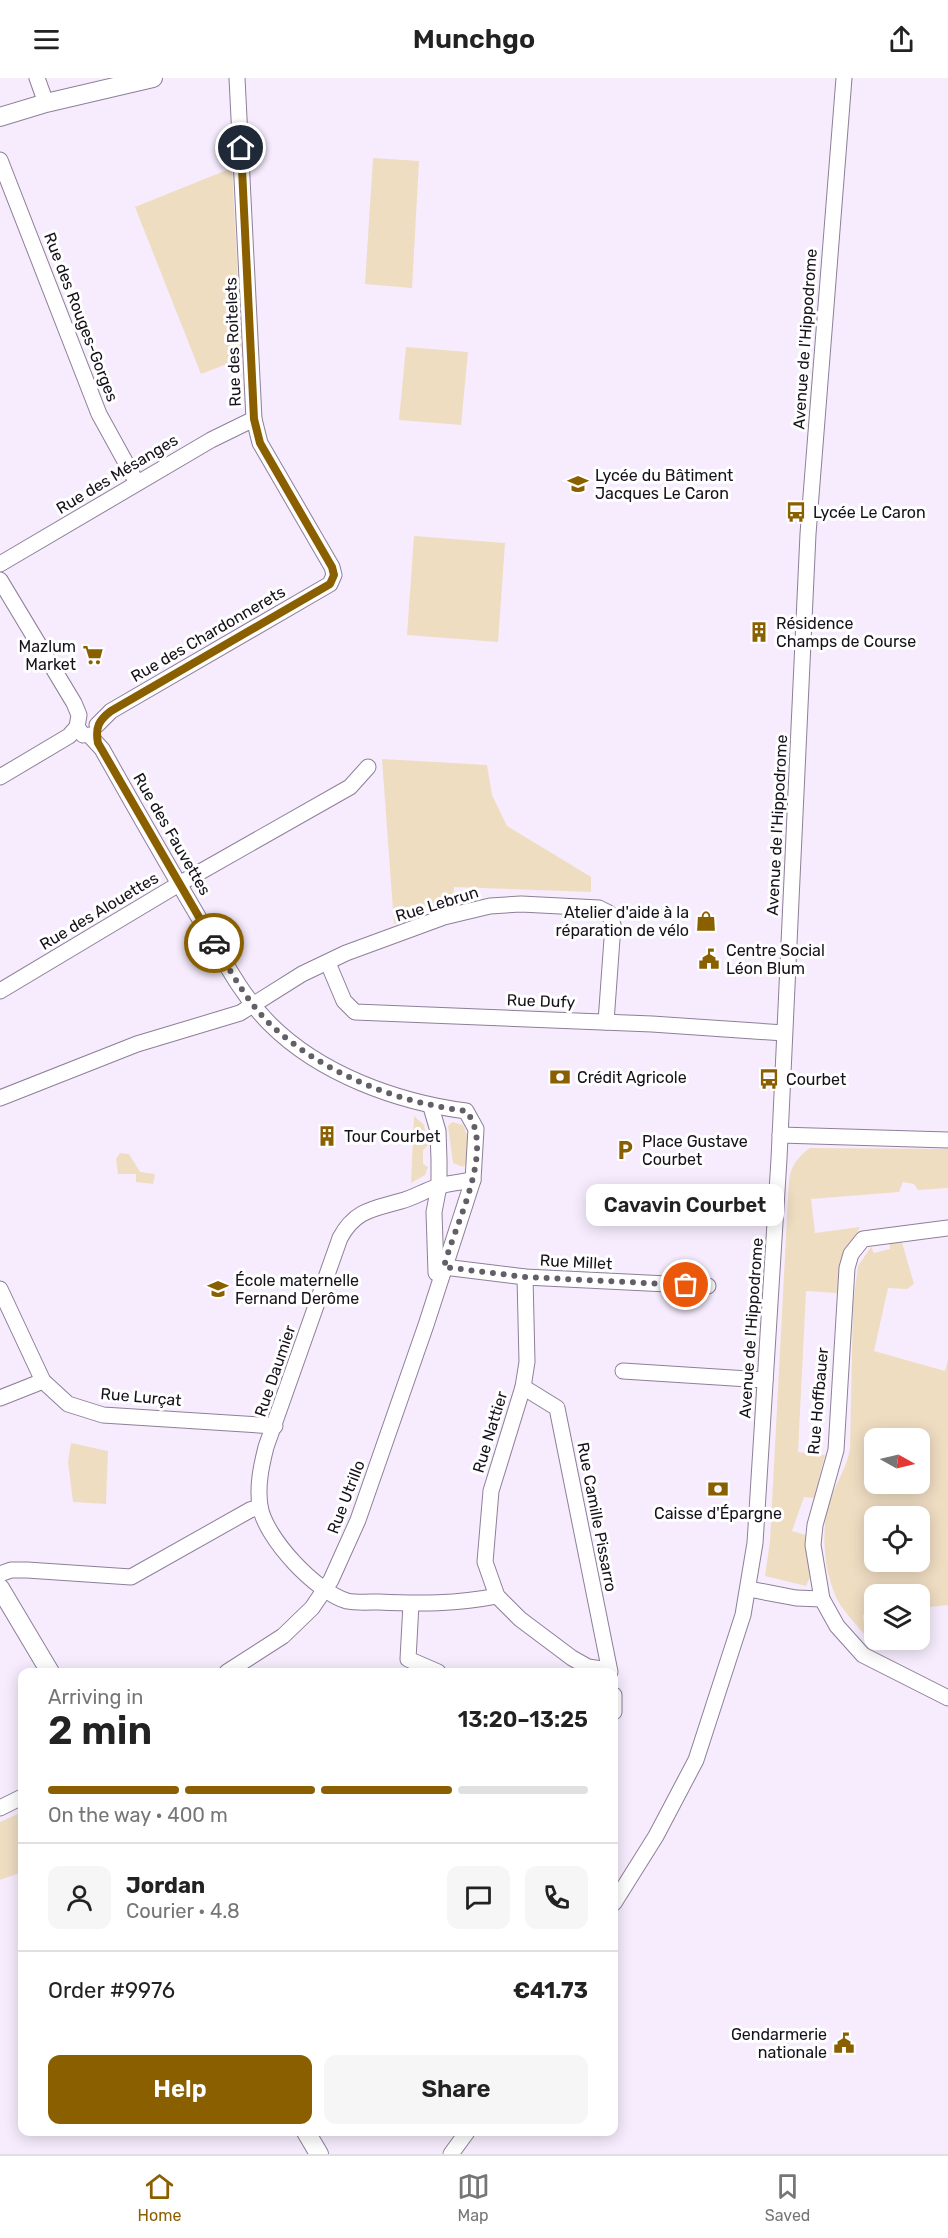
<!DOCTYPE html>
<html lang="en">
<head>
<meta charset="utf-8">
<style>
  :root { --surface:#fff; --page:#f6f6f6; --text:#222; --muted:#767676; --line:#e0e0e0; --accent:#8a5f00 }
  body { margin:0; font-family:Rubik,sans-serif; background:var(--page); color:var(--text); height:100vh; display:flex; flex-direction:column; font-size:22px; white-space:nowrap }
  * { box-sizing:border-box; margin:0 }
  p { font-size:20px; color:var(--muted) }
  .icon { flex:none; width:33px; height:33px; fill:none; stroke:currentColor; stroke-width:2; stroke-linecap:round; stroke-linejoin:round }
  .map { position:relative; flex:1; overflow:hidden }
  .side { position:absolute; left:18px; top:1590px; width:600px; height:468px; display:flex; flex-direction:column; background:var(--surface); border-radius:12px; box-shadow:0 3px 15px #0003 }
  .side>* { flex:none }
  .needle { width:39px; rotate:98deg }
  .fabs { position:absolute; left:864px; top:1350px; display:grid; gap:12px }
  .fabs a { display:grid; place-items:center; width:66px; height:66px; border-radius:12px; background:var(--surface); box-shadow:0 3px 15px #0003; font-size:30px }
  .pin { position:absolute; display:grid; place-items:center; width:51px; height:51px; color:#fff; margin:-26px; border:3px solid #fff; border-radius:50%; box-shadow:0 2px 6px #0007 }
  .courier { position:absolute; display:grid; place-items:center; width:60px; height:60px; margin:-30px; border:4px solid #8a5f00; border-radius:50%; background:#fff; color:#222; box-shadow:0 2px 8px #0007 }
  .bubble { position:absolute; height:42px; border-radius:12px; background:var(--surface); box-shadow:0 3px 15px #0003; font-size:20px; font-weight:600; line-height:42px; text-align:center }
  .summary em { font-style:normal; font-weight:600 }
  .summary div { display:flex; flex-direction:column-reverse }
  .summary { display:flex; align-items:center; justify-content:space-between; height:102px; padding:0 30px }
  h1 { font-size:39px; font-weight:600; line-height:45px }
  .bar { display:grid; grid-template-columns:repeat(4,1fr); gap:9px 6px; align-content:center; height:72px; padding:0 30px }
  .bar i { height:8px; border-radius:4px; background:var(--line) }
  .bar .current { background:var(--accent) }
  .bar p { grid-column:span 4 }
  .line { display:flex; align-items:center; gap:15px; padding:0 30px; border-top:2px solid var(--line) }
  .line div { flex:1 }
  .round { display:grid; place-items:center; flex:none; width:63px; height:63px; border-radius:12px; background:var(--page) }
  .button { display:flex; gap:12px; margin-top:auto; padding:12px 30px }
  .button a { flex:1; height:69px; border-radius:12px; background:var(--accent); color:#fff; font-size:24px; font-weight:600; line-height:69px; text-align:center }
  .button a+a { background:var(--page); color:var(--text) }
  header { display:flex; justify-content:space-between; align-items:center; height:78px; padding:0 30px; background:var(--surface); font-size:27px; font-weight:600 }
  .tabs { display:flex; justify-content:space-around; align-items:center; height:84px; border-top:2px solid var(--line); background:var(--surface); font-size:16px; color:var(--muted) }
  .tabs a { display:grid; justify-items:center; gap:3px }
  .tabs .current { color:var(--accent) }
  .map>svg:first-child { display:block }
  .green { fill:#efddc2; fill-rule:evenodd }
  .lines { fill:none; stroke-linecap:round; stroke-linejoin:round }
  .minor-casing { stroke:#8e7f99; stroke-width:17 }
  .tertiary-casing { stroke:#8e7f99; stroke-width:20 }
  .minor { stroke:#fff; stroke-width:15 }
  .tertiary { stroke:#fff; stroke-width:18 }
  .done { stroke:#645e69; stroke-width:6; stroke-dasharray:0 10.8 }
  .route { stroke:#8a5f00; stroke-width:8 }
  .labels { text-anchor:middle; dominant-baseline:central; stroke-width:6; stroke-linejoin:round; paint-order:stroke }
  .street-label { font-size:16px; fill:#16111a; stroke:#fff }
  .poi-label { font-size:16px; fill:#16111a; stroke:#fff; text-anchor:start }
</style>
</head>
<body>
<header><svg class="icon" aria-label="menu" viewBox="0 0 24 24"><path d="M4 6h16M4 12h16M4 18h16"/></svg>Munchgo<svg class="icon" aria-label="share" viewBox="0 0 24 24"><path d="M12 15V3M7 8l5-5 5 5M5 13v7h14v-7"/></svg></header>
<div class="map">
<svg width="948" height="2076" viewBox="0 0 948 2076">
  <rect width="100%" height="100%" fill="#f6ecfd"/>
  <g class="green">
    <path d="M373,80L419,83L412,210L365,206Z"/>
    <path d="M232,90L242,280L201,296L135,129Z"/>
    <path d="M406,269L468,274L461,347L399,342Z"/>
    <path d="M414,458L505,465L498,564L407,557Z"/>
    <path d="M382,681L487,687L492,717L507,748L591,799V814L454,809L453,820L394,846Z"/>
    <path d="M414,1038L424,1047L428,1067L423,1072V1086L428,1089L425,1097L411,1105Z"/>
    <path d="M452,1044L463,1047L468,1059L469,1081L463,1089L453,1085L448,1048Z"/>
    <path d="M810,1070L948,1071V1110L918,1112L914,1106L903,1104L899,1114L811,1121L815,1155L860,1149L845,1176L837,1215L806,1213L798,1374L825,1377L814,1420L804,1419L792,1453L806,1457L810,1499L806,1508L765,1498L770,1463L789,1102C791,1087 798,1079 810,1070Z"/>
    <path d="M120,1075L129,1076L140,1094L155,1096L153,1106L136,1104V1096H118L116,1081Z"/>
    <path d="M889,1161H901L914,1206L907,1211L888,1210L874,1273L945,1293L948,1281V1527L920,1530V1516H874V1536L863,1537L865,1557C857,1548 848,1538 841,1528C825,1503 821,1461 827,1432C832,1411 846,1393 850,1371L853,1226L858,1188L871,1169L874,1175L890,1171ZM874,1360H920V1406H874ZM874,1438H920V1484H874Z"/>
    <path d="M71,1365L108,1373L106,1426L73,1424L68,1384Z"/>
    <path d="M22,1734V1794L0,1802V1744Z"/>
  </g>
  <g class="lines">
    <g class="minor-casing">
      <g id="minor">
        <path d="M37,0L46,25"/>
        <path d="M0,82L99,336L137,405"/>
        <path d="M0,486L211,362L254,341"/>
        <path d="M0,502L74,625L79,637L77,649L83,657"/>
        <path d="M97,647L111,633L330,506L334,497L332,489L260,365L254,341L237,0"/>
        <path d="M89,657L102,671C134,728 166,784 199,840C221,877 240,916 270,946C320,996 397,1024 466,1033L476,1051L473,1102L426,1247L358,1442L331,1502L312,1530L283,1558L227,1594"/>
        <path d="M0,699L69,658L77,649"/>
        <path d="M328,885L344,923L355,934L652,946L784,955"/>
        <path d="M0,913L179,806L350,709L368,689"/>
        <path d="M0,1020L137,966L240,935L302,896L346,875L444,839L490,828L521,826L599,830L609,835L613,847L606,944"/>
        <path d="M431,1029L438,1053L439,1082V1108L434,1134L436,1195"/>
        <path d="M780,1057L948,1062"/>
        <path d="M473,1102C461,1104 448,1105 436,1109C424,1113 413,1120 401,1123C373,1131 355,1132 340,1160L266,1369C261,1389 257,1408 260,1428C265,1460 316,1514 347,1523C356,1525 369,1524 379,1524C419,1526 457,1526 497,1518"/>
        <path d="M948,1150L863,1161L851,1176L847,1190L836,1372L815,1447L813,1467L822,1521L837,1548L863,1577L948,1620"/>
        <path d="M444,1189L525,1199L708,1208"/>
        <path d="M525,1199L527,1284L523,1309L491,1413L485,1484L497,1518L520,1541L572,1580L588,1589L609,1592"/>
        <path d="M0,1211L43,1303L68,1326L103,1337L275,1348"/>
        <path d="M623,1293L765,1302"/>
        <path d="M523,1309L557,1330L610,1594"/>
        <path d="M0,1320L43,1303"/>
        <path d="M0,1496L11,1492H27L131,1499L250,1432L260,1429"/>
        <path d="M749,1511L796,1520L822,1521"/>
        <path d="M411,1526L408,1581L438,1594"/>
        <path d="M614,1617V1634"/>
        <path d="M0,1730L22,1719"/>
        <path d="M614,1825L656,1758L696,1682L743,1537L755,1465L779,1081L808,456L844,0"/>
        <path d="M451,2076L467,2054"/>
      </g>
    </g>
    <g class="tertiary-casing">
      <g id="tertiary">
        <path d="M0,39L46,25L153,0"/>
        <path d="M0,1510L50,1594"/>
        <path d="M306,2054L319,2076"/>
      </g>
    </g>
    <use href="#minor" class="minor"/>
    <use href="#tertiary" class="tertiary"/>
  </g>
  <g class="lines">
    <path class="done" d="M214,865C231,894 247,924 271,947C324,996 396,1024 466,1033C497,1071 454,1147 444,1189L525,1199L686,1207"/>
    <path class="route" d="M214,865L98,665C95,649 99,642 111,633L330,506L334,497L332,489L260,365L254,341L241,70"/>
  </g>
  <defs>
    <g id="school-bare" transform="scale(1.62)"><path d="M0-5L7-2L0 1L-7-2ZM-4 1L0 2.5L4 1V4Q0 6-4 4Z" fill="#8a5f00" stroke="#fff" stroke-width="2.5" paint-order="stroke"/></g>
    <g id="bus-bare" transform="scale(1.62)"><path d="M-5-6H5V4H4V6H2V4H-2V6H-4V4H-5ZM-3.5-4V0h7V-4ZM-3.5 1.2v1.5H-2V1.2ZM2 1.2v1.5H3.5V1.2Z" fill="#8a5f00" stroke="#fff" stroke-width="2.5" paint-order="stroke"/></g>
    <g id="building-bare" transform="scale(1.62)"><path d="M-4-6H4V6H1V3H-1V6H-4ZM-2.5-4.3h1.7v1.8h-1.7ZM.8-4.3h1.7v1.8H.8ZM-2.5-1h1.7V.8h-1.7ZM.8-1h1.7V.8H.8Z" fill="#8a5f00" stroke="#fff" stroke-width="2.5" paint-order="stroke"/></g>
    <g id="supermarket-bare" transform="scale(1.62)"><path d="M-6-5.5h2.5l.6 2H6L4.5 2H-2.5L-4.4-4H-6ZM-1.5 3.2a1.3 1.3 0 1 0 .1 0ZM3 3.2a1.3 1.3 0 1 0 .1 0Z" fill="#8a5f00" stroke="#fff" stroke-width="2.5" paint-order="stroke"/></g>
    <g id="shop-bare" transform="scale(1.62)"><path d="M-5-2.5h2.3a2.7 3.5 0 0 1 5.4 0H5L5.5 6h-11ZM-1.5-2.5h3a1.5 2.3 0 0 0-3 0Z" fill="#8a5f00" stroke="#fff" stroke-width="2.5" paint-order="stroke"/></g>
    <g id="civic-bare" transform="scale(1.62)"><path d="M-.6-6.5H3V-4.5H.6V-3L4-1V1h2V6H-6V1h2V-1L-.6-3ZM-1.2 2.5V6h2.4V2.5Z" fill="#8a5f00" stroke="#fff" stroke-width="2.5" paint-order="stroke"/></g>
    <g id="bank-bare" transform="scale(1.62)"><path d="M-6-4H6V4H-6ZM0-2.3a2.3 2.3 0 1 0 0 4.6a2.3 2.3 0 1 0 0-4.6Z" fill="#8a5f00" stroke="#fff" stroke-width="2.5" paint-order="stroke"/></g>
    <g id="parking-bare" transform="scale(1.62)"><path d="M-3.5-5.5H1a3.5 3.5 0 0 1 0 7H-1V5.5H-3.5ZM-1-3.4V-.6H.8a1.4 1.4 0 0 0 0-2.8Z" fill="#8a5f00" stroke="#fff" stroke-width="2.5" paint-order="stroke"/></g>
  </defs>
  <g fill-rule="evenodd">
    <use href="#school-bare" x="578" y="406"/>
    <use href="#bus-bare" x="796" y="434"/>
    <use href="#building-bare" x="759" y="554"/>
    <use href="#supermarket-bare" x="93" y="577"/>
    <use href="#shop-bare" x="706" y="843"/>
    <use href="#civic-bare" x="709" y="881"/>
    <use href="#bank-bare" x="560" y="999"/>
    <use href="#bus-bare" x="769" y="1001"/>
    <use href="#building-bare" x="327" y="1058"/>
    <use href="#parking-bare" x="625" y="1072"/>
    <use href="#school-bare" x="218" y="1211"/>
    <use href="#bank-bare" x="718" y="1411"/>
    <use href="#civic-bare" x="844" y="1965"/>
  </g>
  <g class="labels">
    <g class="street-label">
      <text transform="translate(81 239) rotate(69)">Rue des Rouges-Gorges</text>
      <text transform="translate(805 261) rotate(-86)">Avenue de l'Hippodrome</text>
      <text transform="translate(233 264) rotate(-92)">Rue des Roitelets</text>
      <text transform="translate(117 396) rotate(-31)">Rue des Mésanges</text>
      <text transform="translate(208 556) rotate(-30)">Rue des Chardonnerets</text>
      <text transform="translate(777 747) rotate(-87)">Avenue de l'Hippodrome</text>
      <text transform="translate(172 756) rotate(60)">Rue des Fauvettes</text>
      <text transform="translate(437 826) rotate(-17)">Rue Lebrun</text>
      <text transform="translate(99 833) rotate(-31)">Rue des Alouettes</text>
      <text transform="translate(541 923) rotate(2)">Rue Dufy</text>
      <text transform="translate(576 1184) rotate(3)">Rue Millet</text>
      <text transform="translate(751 1250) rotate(-86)">Avenue de l'Hippodrome</text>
      <text transform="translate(275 1293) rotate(-71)">Rue Daumier</text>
      <text transform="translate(141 1319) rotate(5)">Rue Lurçat</text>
      <text transform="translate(818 1323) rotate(-85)">Rue Hoffbauer</text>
      <text transform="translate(490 1354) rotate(-73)">Rue Nattier</text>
      <text transform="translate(346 1419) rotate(-69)">Rue Utrillo</text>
      <text transform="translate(597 1439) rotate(79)">Rue Camille Pissarro</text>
    </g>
    <g class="poi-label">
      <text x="595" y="397">Lycée du Bâtiment<tspan x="595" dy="18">Jacques Le Caron</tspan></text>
      <text x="813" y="434">Lycée Le Caron</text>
      <text x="776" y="545">Résidence<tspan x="776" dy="18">Champs de Course</tspan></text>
      <text x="76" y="568" text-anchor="end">Mazlum<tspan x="76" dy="18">Market</tspan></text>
      <text x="689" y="834" text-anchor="end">Atelier d'aide à la<tspan x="689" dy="18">réparation de vélo</tspan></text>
      <text x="726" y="872">Centre Social<tspan x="726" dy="18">Léon Blum</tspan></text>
      <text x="577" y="999">Crédit Agricole</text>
      <text x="786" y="1001">Courbet</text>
      <text x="344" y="1058">Tour Courbet</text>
      <text x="642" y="1063">Place Gustave<tspan x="642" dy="18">Courbet</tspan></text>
      <text x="235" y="1202">École maternelle<tspan x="235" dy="18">Fernand Derôme</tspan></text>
      <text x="718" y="1435" text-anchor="middle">Caisse d'Épargne</text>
      <text x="827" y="1956" text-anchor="end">Gendarmerie<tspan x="827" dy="18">nationale</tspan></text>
    </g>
  </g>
</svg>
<div class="fabs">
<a><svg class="needle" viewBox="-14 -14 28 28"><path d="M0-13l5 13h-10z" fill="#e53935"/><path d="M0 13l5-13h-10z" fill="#767676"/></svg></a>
<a><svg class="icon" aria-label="locate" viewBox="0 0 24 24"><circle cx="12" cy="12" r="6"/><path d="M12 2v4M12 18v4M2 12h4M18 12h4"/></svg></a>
<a><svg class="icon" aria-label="layers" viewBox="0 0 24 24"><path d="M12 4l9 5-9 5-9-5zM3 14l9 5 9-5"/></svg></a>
</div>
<div class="pin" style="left:686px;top:1207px;background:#ea580c"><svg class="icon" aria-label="bag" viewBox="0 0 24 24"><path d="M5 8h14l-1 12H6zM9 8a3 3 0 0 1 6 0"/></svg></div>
<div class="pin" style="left:241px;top:70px;background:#1f2937"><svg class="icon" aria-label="home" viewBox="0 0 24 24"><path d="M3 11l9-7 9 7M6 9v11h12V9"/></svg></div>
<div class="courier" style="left:214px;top:865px"><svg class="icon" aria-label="car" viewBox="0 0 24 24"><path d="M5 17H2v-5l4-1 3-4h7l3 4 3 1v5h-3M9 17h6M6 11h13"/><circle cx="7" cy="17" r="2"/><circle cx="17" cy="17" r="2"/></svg></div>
<div class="bubble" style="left:586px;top:1106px;width:198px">Cavavin Courbet</div>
<section class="side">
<div class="summary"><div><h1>2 min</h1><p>Arriving in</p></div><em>13:20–13:25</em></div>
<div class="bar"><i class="current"></i><i class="current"></i><i class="current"></i><i></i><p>On the way · 400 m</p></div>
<div class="line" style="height:108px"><a class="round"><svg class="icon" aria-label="person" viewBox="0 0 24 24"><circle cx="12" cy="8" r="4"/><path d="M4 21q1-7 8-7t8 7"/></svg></a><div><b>Jordan</b><p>Courier · 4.8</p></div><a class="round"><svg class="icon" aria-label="chat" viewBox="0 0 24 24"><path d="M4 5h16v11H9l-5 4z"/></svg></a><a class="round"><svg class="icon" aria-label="phone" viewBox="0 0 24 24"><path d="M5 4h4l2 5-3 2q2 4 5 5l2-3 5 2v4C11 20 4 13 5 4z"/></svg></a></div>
<div class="line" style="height:78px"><div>Order #9976</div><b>€41.73</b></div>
<div class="button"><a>Help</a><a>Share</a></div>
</section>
</div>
<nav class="tabs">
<a class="current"><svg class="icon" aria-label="home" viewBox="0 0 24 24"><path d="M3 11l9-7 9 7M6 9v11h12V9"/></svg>Home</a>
<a><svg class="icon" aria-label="map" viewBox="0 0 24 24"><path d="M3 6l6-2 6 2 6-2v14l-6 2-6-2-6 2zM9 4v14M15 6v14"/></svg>Map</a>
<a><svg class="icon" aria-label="saved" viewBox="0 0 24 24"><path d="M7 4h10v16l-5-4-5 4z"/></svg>Saved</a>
</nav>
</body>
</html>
